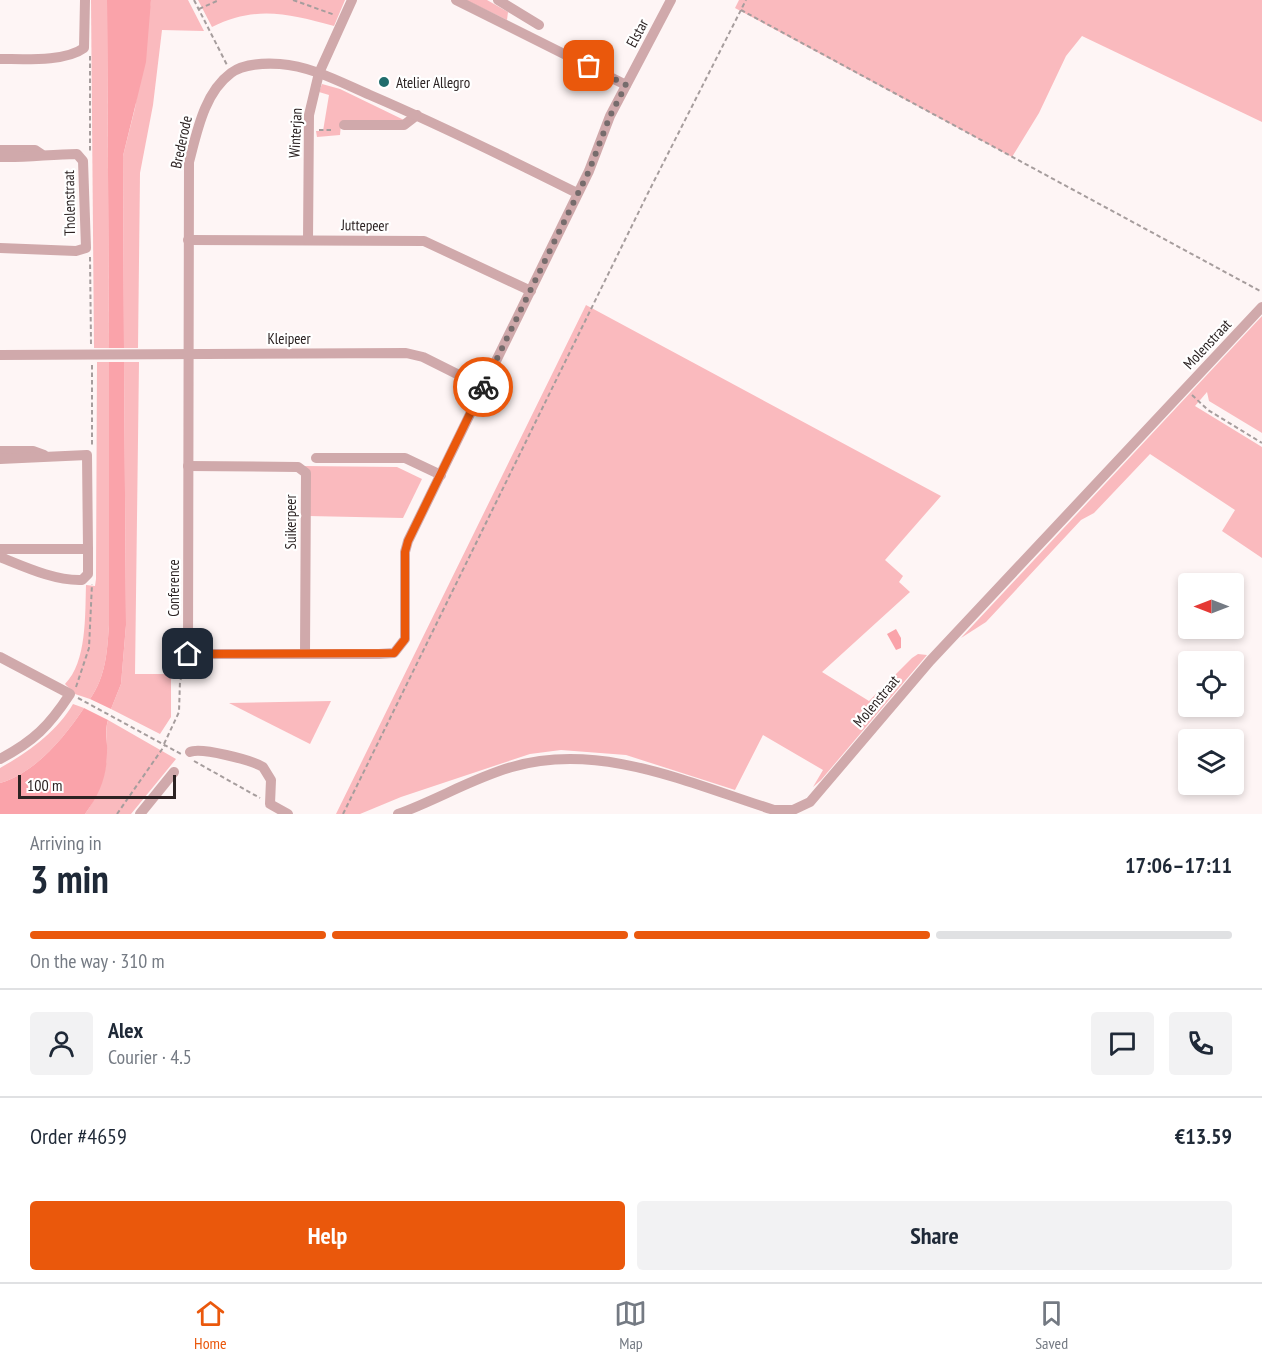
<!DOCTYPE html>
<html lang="en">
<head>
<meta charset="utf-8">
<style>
  :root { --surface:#fff; --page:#f2f2f3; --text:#1f2937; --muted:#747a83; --line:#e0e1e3; --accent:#ea580c }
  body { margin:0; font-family:"PT Sans Narrow",sans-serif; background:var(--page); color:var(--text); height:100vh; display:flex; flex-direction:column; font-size:22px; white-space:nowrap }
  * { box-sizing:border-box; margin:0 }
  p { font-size:20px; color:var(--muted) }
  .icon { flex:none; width:33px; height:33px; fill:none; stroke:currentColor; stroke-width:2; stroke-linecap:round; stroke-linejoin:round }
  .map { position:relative; height:814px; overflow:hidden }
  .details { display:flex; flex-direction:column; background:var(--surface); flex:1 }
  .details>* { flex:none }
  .needle { width:39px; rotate:270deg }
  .tools { position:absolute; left:1178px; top:573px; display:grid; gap:12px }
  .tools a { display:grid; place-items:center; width:66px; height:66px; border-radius:6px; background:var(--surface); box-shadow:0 3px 9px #0003; font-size:30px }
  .scale { position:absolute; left:18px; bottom:15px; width:158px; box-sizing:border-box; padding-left:6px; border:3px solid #2c2323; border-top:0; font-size:16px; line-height:21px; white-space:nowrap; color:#2c2323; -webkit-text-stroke:4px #fff; paint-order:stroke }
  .pin { position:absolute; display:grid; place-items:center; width:51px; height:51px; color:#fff; margin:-26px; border-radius:12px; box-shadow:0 3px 9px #0006 }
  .courier { position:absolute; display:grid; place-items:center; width:60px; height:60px; margin:-30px; border:4px solid #ea580c; border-radius:50%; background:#fff; color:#222; box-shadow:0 2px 8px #0007 }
  .summary em { font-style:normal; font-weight:700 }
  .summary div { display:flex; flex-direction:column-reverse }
  .summary { display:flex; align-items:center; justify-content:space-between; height:102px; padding:0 30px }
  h1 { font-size:39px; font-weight:700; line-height:45px }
  .bar { display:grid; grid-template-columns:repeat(4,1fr); gap:9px 6px; align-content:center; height:72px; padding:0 30px }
  .bar i { height:8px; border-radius:4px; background:var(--line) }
  .bar .on { background:var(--accent) }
  .bar p { grid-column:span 4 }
  .line { display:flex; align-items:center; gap:15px; padding:0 30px; border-top:2px solid var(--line) }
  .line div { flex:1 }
  .round { display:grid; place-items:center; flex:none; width:63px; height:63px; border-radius:6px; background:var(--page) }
  .button { display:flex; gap:12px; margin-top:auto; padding:12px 30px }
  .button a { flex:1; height:69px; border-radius:6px; background:var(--accent); color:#fff; font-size:24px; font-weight:700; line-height:69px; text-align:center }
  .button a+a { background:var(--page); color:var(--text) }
  .menu { display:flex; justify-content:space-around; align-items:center; height:84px; border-top:2px solid var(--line); background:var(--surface); font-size:16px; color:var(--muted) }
  .menu a { display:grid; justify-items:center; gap:3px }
  .menu .on { color:var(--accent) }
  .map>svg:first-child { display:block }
  .green { fill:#fababe }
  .water { fill:#faa3aa }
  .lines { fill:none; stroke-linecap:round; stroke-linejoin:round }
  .path { stroke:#a69d9d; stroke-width:2; stroke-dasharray:4.5 3; stroke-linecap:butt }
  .minor { stroke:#d0a9ab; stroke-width:10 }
  .done { stroke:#766c6c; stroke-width:6; stroke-dasharray:0 10.8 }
  .route { stroke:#ea580c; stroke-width:8 }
  .poi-dot { fill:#206c6c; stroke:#fff; stroke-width:2 }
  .labels { text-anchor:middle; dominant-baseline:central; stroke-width:4.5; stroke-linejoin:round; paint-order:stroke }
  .street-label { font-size:15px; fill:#2c2323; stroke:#fff }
  .poi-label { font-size:15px; fill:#2c2323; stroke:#fff; text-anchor:start }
</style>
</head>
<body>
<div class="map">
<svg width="1262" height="814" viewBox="0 0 1262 814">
  <rect width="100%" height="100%" fill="#fef5f5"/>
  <g class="green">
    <path d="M91,0H107L109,348H94Z"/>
    <path d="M151,0H188L204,31L162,30L153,105L140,173L138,348H124L123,156L135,108Z"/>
    <path d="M198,0H345L334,26C289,14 256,5 212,27Z"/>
    <path d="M466,0H487L508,12L507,20Z"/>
    <path d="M739,0H1262V122L1082,36L1066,56L1039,113L1012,157L735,8Z"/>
    <path d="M322,84L340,89L404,120L341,124L340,135L317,137L316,131H323L329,95L319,92Z"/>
    <path d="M586,305L941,496L885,560L903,576L899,582L910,592L822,672L869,701L912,658L918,654L927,655L821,780L813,787L823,770L763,735L735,790L626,755L561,750L530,754L401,797L360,814H336Z"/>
    <path d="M1262,316V433L1209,401L1207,392L1195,406L1262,447V558L1222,531L1235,510L1150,454L1094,513L1081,520L986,622L961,638Z"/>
    <path d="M97,362H109V625C107,652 106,676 90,699L75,694L65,684C87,662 85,615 86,585L95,586L96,579Z"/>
    <path d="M124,362H139L135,674H171V717L160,734L111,709L121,684L126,625Z"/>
    <path d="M305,466L397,467L422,479L403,518L308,516Z"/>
    <path d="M331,701L310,744L229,703Z"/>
    <path d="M73,704L84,708C64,738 35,773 0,783V768C27,753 57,732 73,704Z"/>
    <path d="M108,720L176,759L131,814H85C98,796 108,771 107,748C107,737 105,731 108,720Z"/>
  </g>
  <g class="water">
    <path d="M107,0H151L146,62L123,156L124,348H109Z"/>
    <path d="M109,362H124L126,625L121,684L111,709L90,699C106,676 107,652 109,625Z"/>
    <path d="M896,629L901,638V648L896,650L887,634Z"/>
    <path d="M84,708L108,720C104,733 108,741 107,753C107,777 99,795 85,814H0V783C35,773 64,738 84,708Z"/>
  </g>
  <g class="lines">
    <g class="path">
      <path d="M194,0L227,65"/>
      <path d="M293,0L335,15"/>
      <path d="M199,9L219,0"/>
      <path d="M741,10L1262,292"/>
      <path d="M90,56V153"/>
      <path d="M319,130H334"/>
      <path d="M90,257L91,344"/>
      <path d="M92,365V446"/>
      <path d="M1192,395L1208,410L1262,443"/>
      <path d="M76,687L89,648L92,584"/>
      <path d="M78,698L181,754"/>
      <path d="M164,744L179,712L180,681L187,664"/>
      <path d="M194,761L260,798"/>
      <path d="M117,814L165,745"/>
      <path d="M343,814L648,193L746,0"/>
    </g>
    <g class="minor">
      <path d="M456,0L626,85"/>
      <path d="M498,0L539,25"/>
      <path d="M0,59C24,59 65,62 84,48L85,0"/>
      <path d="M344,125H404L417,115"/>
      <path d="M0,150H35L41,154"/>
      <path d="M0,157C27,158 51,154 77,154L83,161L86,248L76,251L0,248"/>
      <path d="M577,193C509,159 440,125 370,95C342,83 311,66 280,64C265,63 243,64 231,73C204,93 197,132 189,162L188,654H379L394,653L405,639V552L408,541L589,171L610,116L671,0"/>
      <path d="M188,240L424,241L531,291"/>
      <path d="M308,240L309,115L319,73L352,0"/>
      <path d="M0,355L406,353L423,357L483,387"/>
      <path d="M0,451H33L44,455"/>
      <path d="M316,458H405L441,475"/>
      <path d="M0,459L87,455L88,549H0"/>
      <path d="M188,466L298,467L306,473L305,654"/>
      <path d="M0,557C25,567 55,581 82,580L88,574V549"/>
      <path d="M0,657L70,694C49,726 34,741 0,759"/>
      <path d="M190,752C201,747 251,760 263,767L271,780L270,804L288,814"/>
      <path d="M140,814L174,772"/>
      <path d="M398,814C437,800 473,778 512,767C600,741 691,784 774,810H793L810,802L930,661L1262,307"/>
    </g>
  </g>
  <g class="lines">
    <path class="done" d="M483,387L589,171L610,116L626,85L589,66"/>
    <path class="route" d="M188,654L394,653L405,639V552L408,541L483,387"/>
  </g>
  <circle class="poi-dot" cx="384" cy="82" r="6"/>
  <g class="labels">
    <g class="street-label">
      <text transform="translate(637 33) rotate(-62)">Elstar</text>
      <text transform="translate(295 133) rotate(-87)">Winterjan</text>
      <text transform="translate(181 142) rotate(-78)">Brederode</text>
      <text transform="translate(69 203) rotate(-91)">Tholenstraat</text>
      <text transform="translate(365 225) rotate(1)">Juttepeer</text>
      <text x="289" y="338">Kleipeer</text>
      <text transform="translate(1207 344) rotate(-47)">Molenstraat</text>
      <text transform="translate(290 522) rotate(-90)">Suikerpeer</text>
      <text transform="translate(173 588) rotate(-90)">Conference</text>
      <text transform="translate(876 701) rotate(-50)">Molenstraat</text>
    </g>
    <g class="poi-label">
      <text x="396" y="82">Atelier Allegro</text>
    </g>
  </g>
</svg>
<div class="tools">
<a><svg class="needle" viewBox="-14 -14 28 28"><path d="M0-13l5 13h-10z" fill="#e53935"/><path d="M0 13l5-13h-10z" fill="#747a83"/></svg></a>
<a><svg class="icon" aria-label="locate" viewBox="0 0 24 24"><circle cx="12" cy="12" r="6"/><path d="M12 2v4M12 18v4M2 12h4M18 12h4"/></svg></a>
<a><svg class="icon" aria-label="layers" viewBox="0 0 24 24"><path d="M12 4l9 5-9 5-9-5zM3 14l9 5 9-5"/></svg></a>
</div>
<div class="scale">100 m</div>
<div class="pin" style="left:589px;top:66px;background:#ea580c"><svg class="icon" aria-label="bag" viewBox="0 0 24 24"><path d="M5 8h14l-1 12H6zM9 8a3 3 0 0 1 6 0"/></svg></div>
<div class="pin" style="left:188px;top:654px;background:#1f2937"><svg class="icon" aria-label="home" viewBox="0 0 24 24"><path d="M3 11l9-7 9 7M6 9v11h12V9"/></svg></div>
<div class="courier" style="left:483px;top:387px"><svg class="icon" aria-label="bike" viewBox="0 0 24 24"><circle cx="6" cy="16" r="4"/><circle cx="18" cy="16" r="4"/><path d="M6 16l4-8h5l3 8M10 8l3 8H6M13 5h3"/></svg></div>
</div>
<section class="details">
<div class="summary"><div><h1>3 min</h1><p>Arriving in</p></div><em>17:06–17:11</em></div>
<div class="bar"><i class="on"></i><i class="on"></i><i class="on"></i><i></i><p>On the way · 310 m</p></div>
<div class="line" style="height:108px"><a class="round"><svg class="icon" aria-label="person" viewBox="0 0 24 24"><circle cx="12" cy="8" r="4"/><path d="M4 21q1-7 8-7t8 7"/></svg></a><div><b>Alex</b><p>Courier · 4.5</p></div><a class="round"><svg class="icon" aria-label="chat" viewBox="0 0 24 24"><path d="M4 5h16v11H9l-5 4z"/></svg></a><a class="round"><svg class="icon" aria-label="phone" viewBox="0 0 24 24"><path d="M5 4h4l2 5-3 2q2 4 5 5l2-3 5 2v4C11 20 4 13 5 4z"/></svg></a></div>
<div class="line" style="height:78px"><div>Order #4659</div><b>€13.59</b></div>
<div class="button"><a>Help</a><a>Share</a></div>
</section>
<nav class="menu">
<a class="on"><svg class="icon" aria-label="home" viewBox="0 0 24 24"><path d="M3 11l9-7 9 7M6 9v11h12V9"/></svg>Home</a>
<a><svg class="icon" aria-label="map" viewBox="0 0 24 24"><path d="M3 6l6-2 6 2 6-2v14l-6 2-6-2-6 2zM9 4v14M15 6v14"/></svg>Map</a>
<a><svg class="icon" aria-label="saved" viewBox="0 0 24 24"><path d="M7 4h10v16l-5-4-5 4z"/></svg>Saved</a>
</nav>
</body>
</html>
